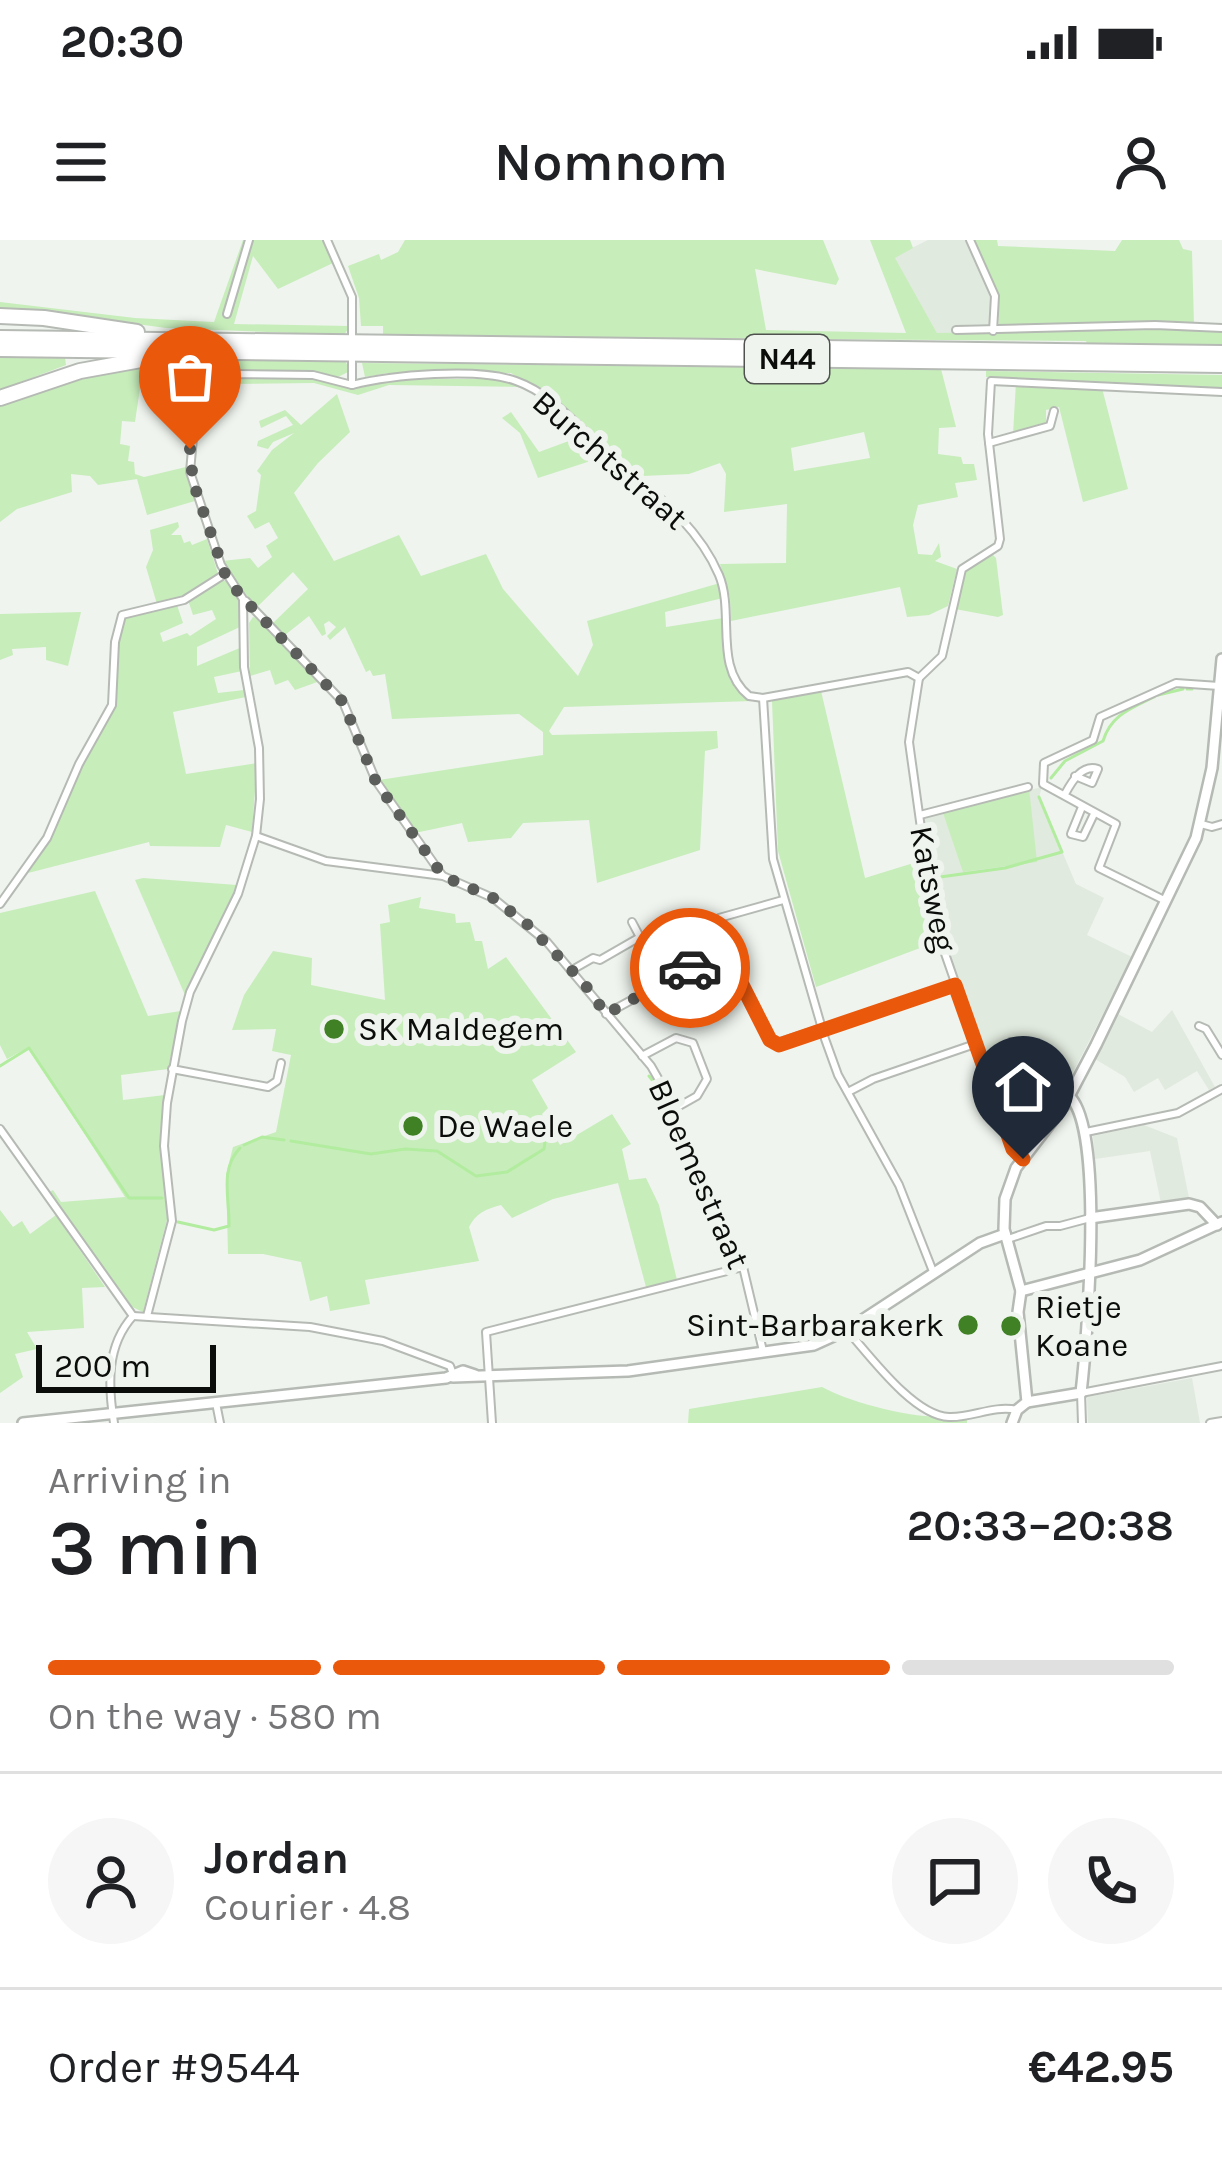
<!DOCTYPE html>
<html lang="en">
<head>
<meta charset="utf-8">
<style>
  :root { --surface:#fff; --page:#f6f6f6; --text:#202124; --muted:#757577; --line:#e0e0e0; --accent:#ea580c }
  body { margin:0; font-family:Karla,sans-serif; background:var(--page); color:var(--text); height:100vh; display:flex; flex-direction:column; font-size:45px; white-space:nowrap }
  * { box-sizing:border-box; margin:0 }
  p { font-size:39px; color:var(--muted) }
  .icon { flex:none; width:66px; height:66px; fill:none; stroke:currentColor; stroke-width:2; stroke-linecap:round; stroke-linejoin:round }
  .map { position:relative; height:1183px; overflow:hidden }
  .side { display:flex; flex-direction:column; background:var(--surface); flex:1 }
  .side>* { flex:none }
  .scale { position:absolute; left:36px; bottom:30px; width:180px; box-sizing:border-box; padding-left:12px; border:6px solid #0b0d0b; border-top:0; font-size:33px; line-height:42px; white-space:nowrap; color:#0b0d0b; -webkit-text-stroke:9px #eff4ee; paint-order:stroke }
  .pin { position:absolute; display:grid; place-items:center; width:102px; height:102px; color:#fff; margin:-123px -51px; border-radius:50% 50% 50% 0; rotate:-45deg; box-shadow:0 0 12px #0007 }
  .pin .icon { rotate:45deg }
  .courier { position:absolute; display:grid; place-items:center; width:120px; height:120px; margin:-60px; border:9px solid #ea580c; border-radius:50%; background:#fff; color:#222; box-shadow:0 3px 15px #0007 }
  .head em { font-style:normal; font-weight:600 }
  .head div { display:flex; flex-direction:column-reverse }
  .head { display:flex; align-items:center; justify-content:space-between; height:204px; padding:0 48px }
  h1 { font-size:78px; font-weight:600; line-height:90px }
  .bar { display:grid; grid-template-columns:repeat(4,1fr); gap:18px 12px; align-content:center; height:144px; padding:0 48px }
  .bar i { height:15px; border-radius:9px; background:var(--line) }
  .bar .current { background:var(--accent) }
  .bar p { grid-column:span 4 }
  .line { display:flex; align-items:center; gap:30px; padding:0 48px; border-top:3px solid var(--line) }
  .line div { flex:1 }
  .round { display:grid; place-items:center; flex:none; width:126px; height:126px; border-radius:63px; background:var(--page) }
  .status { display:flex; justify-content:space-between; align-items:center; height:84px; padding:0 60px; background:var(--surface); direction:ltr }
  .status svg { height:33px; fill:currentColor }
  header { display:flex; justify-content:space-between; align-items:center; height:156px; padding:0 48px; background:var(--surface); font-size:54px; font-weight:600 }
  .map>svg:first-child { display:block }
  .built { fill:#e1eade }
  .green { fill:#c7edbb; fill-rule:evenodd }
  .lines { fill:none; stroke-linecap:round; stroke-linejoin:round }
  .stream { stroke:#b2ec9f; stroke-width:3 }
  .street-casing { stroke:#b6bab4; stroke-width:10 }
  .secondary-casing { stroke:#b6bab4; stroke-width:14 }
  .highway-casing { stroke:#b6bab4; stroke-width:18 }
  .street { stroke:#fff; stroke-width:6 }
  .secondary { stroke:#fff; stroke-width:9 }
  .highway { stroke:#fff; stroke-width:14 }
  .done { stroke:#5b5e5a; stroke-width:12; stroke-dasharray:0 21.6 }
  .route { stroke:#ea580c; stroke-width:15 }
  .poi-dot { fill:#3f8124; stroke:#eff4ee; stroke-width:4.5 }
  .labels { text-anchor:middle; dominant-baseline:central; stroke-width:12; stroke-linejoin:round; paint-order:stroke }
  .shield { fill:#eff4ee; stroke:#4f524f; stroke-width:3 }
  .shield-label { font-size:30px; font-weight:bold; fill:#0b0d0b }
  .street-label { font-size:33px; fill:#0b0d0b; stroke:#eff4ee }
  .poi-label { font-size:33px; fill:#0b0d0b; stroke:#eff4ee; text-anchor:start }
</style>
</head>
<body>
<div class="status"><b>20:30</b><svg viewBox="0 0 49 12"><path d="M0 12V9h3v3zM5 12V6h3v6zM10 12V3h3v9zM15 12V0h3v12zM26 1h20v11H26zM47 4h2v5h-2z"/></svg></div>
<header><svg class="icon" aria-label="menu" viewBox="0 0 24 24"><path d="M4 6h16M4 12h16M4 18h16"/></svg>Nomnom<svg class="icon" aria-label="person" viewBox="0 0 24 24"><circle cx="12" cy="8" r="4"/><path d="M4 21q1-7 8-7t8 7"/></svg></header>
<div class="map">
<svg width="1222" height="1183" viewBox="0 0 1222 1183">
  <rect width="100%" height="100%" fill="#eff4ee"/>
  <g class="built">
    <path d="M928,0H967L991,51L992,84L963,85V93H937L894,17Z"/>
    <path d="M1042,547L1039,557L1076,644L1104,658L1087,695L1132,717L1057,864L1028,900L1015,904L937,682L923,577Z"/>
    <path d="M1172,770L1215,847L1209,850L1197,831L1165,850L1158,838L1134,852L1125,837L1095,819L1118,774L1152,792Z"/>
    <path d="M1144,885L1177,898L1189,958L1161,963L1150,911L1095,919L1093,896Z"/>
    <path d="M1192,1138L1200,1183H1088L1087,1157Z"/>
  </g>
  <g class="green">
    <path d="M243,0H323L333,23L278,49L253,16L234,84L350,86L344,95L166,88L48,72L0,70V62L135,78L214,82Z"/>
    <path d="M405,0H823L839,39L836,45L755,29L766,90L906,93L870,0H910L913,8L895,18L937,93L1222,89V106H1088L1086,101L383,96V86H361L359,58L348,26L379,14L381,20L398,12Z"/>
    <path d="M973,0H997L998,6L1115,11L1122,0H1179L1183,9L1192,11L1194,86L999,89L997,55Z"/>
    <path d="M0,114L57,115L65,118L66,125L0,150Z"/>
    <path d="M211,118L343,119L349,127L348,132L338,137L319,132L229,130L200,152L208,124L143,128L135,182L122,181L120,204L130,206L128,221L134,222L135,234L144,237L186,227L195,261L147,275L137,239L98,245L90,236L71,234L72,252L17,269L0,282V165C67,134 138,123 211,118Z"/>
    <path d="M362,123L941,129L956,187L939,188L938,214L961,217L963,224H974L977,240L955,243L958,257L918,265L913,285L918,314L932,315L939,303L941,317L935,321L957,329L948,366L929,375L907,377L900,347L731,381L730,358L720,324L786,323L787,264L724,272L726,234L720,223L689,234L642,236L579,179L511,133H388L365,137ZM864,192L870,218L794,231L791,208Z"/>
    <path d="M986,131L1222,135V149L986,137Z"/>
    <path d="M234,137H310L349,148L393,139H499L522,147L389,145L358,155L314,143L230,144L227,140Z"/>
    <path d="M1016,142L1102,148L1128,249L1083,262L1059,167L1046,170V183L1013,194Z"/>
    <path d="M337,154L350,192L318,223L294,253L334,321L399,295L421,336L486,314L503,349L578,436L593,405L587,381L720,343L723,358L665,372L666,387L723,378L730,440L753,461L564,467L549,491L552,495L717,491L718,508L705,511L700,610L597,643L589,580L523,583L511,598L468,602L462,583L415,593L379,540L543,515V492L519,474L392,479L385,434L373,436L370,430L366,432L345,387L330,400L327,396L336,387L329,381L324,384L326,394L322,396L309,376L285,395L272,384L308,349L293,332L256,368L222,321L250,318L258,328L272,317L266,306L278,298L269,282L255,289L247,276L256,271L261,235L257,231L272,210L294,193L273,202L268,209L257,206L258,201L293,185L286,176L261,188L259,181L285,170L301,185Z"/>
    <path d="M511,172L539,212L585,195L606,216L538,238L520,193L502,178Z"/>
    <path d="M178,282L179,287L171,295H181L184,303L190,301L192,305L207,299L218,334L188,355L157,364L146,327L153,310L150,290Z"/>
    <path d="M992,314L996,318L1003,375L998,377L955,369L964,330Z"/>
    <path d="M219,341H226L239,360L242,386L197,407V426L242,407V431L214,437L218,453L244,450L246,457L173,472L186,534L257,523L252,592L226,585L220,607L150,606L149,602L28,633L43,611L82,524L113,470L119,389L125,376L177,365L183,383L160,393L163,402L187,393L190,396L216,379L212,370L193,375L188,360Z"/>
    <path d="M81,372L68,426L46,420V407L12,409L13,415L0,420V374Z"/>
    <path d="M253,377L256,378L320,441L295,450L288,440L275,445L270,430L250,436L249,383Z"/>
    <path d="M821,451L865,638L920,621L925,662L936,702L816,747L778,611L772,461Z"/>
    <path d="M1029,548L1037,622L963,632L942,570Z"/>
    <path d="M143,638L237,645L185,755L135,640Z"/>
    <path d="M95,651L148,776L181,771L168,829L121,835L123,860L165,855L162,922L169,972L143,1072L128,1065L50,952L53,950L61,962L125,957L29,807L7,819L0,805V673Z"/>
    <path d="M421,657L419,668L455,674L456,683L470,682L475,701H482L488,729L506,717L576,812L532,840L548,868L542,874L560,905L612,874L631,904L622,909L629,940L646,938L659,965L677,1040L646,1047L618,943L553,959L512,978L501,965C486,969 476,973 469,987L479,1021L365,1040L370,1064L330,1071L327,1056L310,1061L301,1022L263,1014H228L226,935L233,907L276,892L291,815L272,811L276,789L232,790L244,755L273,711L312,718L311,745L385,760L380,684L390,682L388,665Z"/>
    <path d="M0,970L13,987L22,981L30,994L56,975L105,1047L82,1048L84,1088L27,1092L37,1109L15,1114L23,1137L0,1153Z"/>
    <path d="M822,1147C860,1167 926,1181 967,1177V1183H688L689,1169Z"/>
  </g>
  <g class="lines">
    <g class="stream">
      <path d="M1187,449H1192"/>
      <path d="M1158,455L1183,449"/>
      <path d="M1051,538L1065,521L1103,501C1111,475 1130,469 1154,457"/>
      <path d="M940,675L933,638L1005,628L1062,612L1039,557"/>
      <path d="M0,826L29,808L129,958H162"/>
      <path d="M649,836L653,841"/>
      <path d="M658,848L666,863"/>
      <path d="M291,901L371,914L405,909L437,911L476,936L507,932L544,909L546,894L540,882"/>
      <path d="M244,905L262,897L284,900"/>
      <path d="M178,982L214,990L229,986C230,959 219,930 240,908"/>
    </g>
    <g class="street-casing">
      <g id="street">
        <path d="M327,0L352,57V103"/>
        <path d="M970,0L995,56L993,91"/>
        <path d="M227,74L249,0"/>
        <path d="M956,90L1155,85L1222,88"/>
        <path d="M352,117V145C391,135 478,127 516,141C553,154 580,189 609,214C650,250 697,283 719,335C735,373 713,427 749,456L763,458L908,432L919,438"/>
        <path d="M989,203L1050,186L1054,171"/>
        <path d="M246,361L343,462L376,541L442,635"/>
        <path d="M919,438L942,416L962,329L998,306L1000,299L988,194L991,141L1222,152"/>
        <path d="M919,438L909,502L934,682L1013,909L1022,918"/>
        <path d="M763,458L773,619L825,799L838,835L899,945L934,1034"/>
        <path d="M1065,554C1072,541 1082,524 1098,529L1092,543L1075,536"/>
        <path d="M1082,567L1071,594L1083,597L1094,574"/>
        <path d="M920,575L1028,547"/>
        <path d="M1201,584L1212,587L1222,584"/>
        <path d="M256,596L326,621L443,636L493,658L547,702L651,826L667,854L690,916L743,1027L763,1111"/>
        <path d="M783,660L719,678L711,689L719,712L736,733L774,804L955,745"/>
        <path d="M1166,661L1099,628L1116,584L1043,544L1044,523L1093,500L1100,477L1176,443L1219,446"/>
        <path d="M0,664L47,598L79,524L112,465L115,402L122,375L184,360L225,334"/>
        <path d="M632,682L650,716"/>
        <path d="M572,730L593,718L600,720L640,697"/>
        <path d="M606,774L719,712"/>
        <path d="M1199,786L1206,789L1222,815"/>
        <path d="M642,816L676,798L693,803L707,839L697,856L674,869"/>
        <path d="M172,829L268,847L277,841L281,823"/>
        <path d="M848,852L873,839L975,804"/>
        <path d="M0,889L133,1076C106,1106 108,1145 114,1183"/>
        <path d="M1086,892L1178,873L1222,849"/>
        <path d="M1008,999L1046,986H1060L1090,978"/>
        <path d="M133,1076L310,1087L383,1101L450,1126L453,1134"/>
        <path d="M147,1076L172,981L164,906L167,863L182,781L190,752L238,654L256,596L260,559L259,508L244,427L243,359L221,325L190,232L195,175L205,152L220,140L236,134L313,135L352,145"/>
        <path d="M847,1090C870,1116 914,1176 949,1177C972,1178 993,1165 1017,1170"/>
        <path d="M216,1163L220,1183"/>
        <path d="M492,1183L486,1092L743,1027"/>
        <path d="M1082,1183L1081,1153L1222,1126"/>
        <path d="M1210,1183L1222,1181"/>
      </g>
    </g>
    <g class="secondary-casing">
      <g id="secondary">
        <path d="M1090,978L1189,964L1200,967L1217,985"/>
        <path d="M1021,1051L1140,1020L1222,982"/>
        <path d="M453,1137L628,1131L814,1105L847,1090L980,1003L1005,994"/>
        <path d="M1027,1162L1081,1153C1087,1100 1105,888 1069,856"/>
        <path d="M23,1183L446,1138L463,1131L475,1135"/>
        <path d="M1012,1183L1017,1170L1027,1162L1018,1072L1021,1051L1004,989L1005,959L1016,928L1065,864L1096,805L1196,598L1212,528L1222,419"/>
      </g>
    </g>
    <g class="highway-casing">
      <g id="highway">
        <path d="M0,76L44,78L137,92"/>
        <path d="M0,98L1222,113"/>
        <path d="M0,109L1222,125"/>
        <path d="M0,158L80,131L152,118"/>
      </g>
    </g>
    <use href="#street" class="street"/>
    <use href="#secondary" class="secondary"/>
    <use href="#highway" class="highway"/>
  </g>
  <g class="lines">
    <path class="done" d="M190,209L193,242L225,334L240,355L343,462L376,542L443,636L493,658L527,684L583,742L606,774L690,728"/>
    <path class="route" d="M690,728L719,712L736,733L770,800L779,805L955,745L1013,909L1023,919"/>
  </g>
  <g class="poi-dot">
    <circle cx="334" cy="789" r="12"/>
    <circle cx="413" cy="886" r="12"/>
    <circle cx="968" cy="1085" r="12"/>
    <circle cx="1011" cy="1086" r="12"/>
  </g>
  <g class="labels">
    <rect class="shield" x="745" y="95" width="84" height="48" rx="9"/>
    <g class="shield-label">
      <text x="787" y="119">N44</text>
    </g>
    <g class="street-label">
      <text transform="translate(610 220) rotate(41)">Burchtstraat</text>
      <text transform="translate(933 649) rotate(79)">Katsweg</text>
      <text transform="translate(699 934) rotate(66)">Bloemestraat</text>
    </g>
    <g class="poi-label">
      <text x="358" y="789">SK Maldegem</text>
      <text x="437" y="886">De Waele</text>
      <text x="1035" y="1067">Rietje<tspan x="1035" dy="38">Koane</tspan></text>
      <text x="944" y="1085" text-anchor="end">Sint-Barbarakerk</text>
    </g>
  </g>
</svg>
<div class="scale">200 m</div>
<div class="pin" style="left:190px;top:209px;background:#ea580c"><svg class="icon" aria-label="bag" viewBox="0 0 24 24"><path d="M5 8h14l-1 12H6zM9 8a3 3 0 0 1 6 0"/></svg></div>
<div class="pin" style="left:1023px;top:919px;background:#1f2937"><svg class="icon" aria-label="home" viewBox="0 0 24 24"><path d="M3 11l9-7 9 7M6 9v11h12V9"/></svg></div>
<div class="courier" style="left:690px;top:728px"><svg class="icon" aria-label="car" viewBox="0 0 24 24"><path d="M5 17H2v-5l4-1 3-4h7l3 4 3 1v5h-3M9 17h6M6 11h13"/><circle cx="7" cy="17" r="2"/><circle cx="17" cy="17" r="2"/></svg></div>
</div>
<section class="side">
<div class="head"><div><h1>3 min</h1><p>Arriving in</p></div><em>20:33–20:38</em></div>
<div class="bar"><i class="current"></i><i class="current"></i><i class="current"></i><i></i><p>On the way · 580 m</p></div>
<div class="line" style="height:216px"><a class="round"><svg class="icon" aria-label="person" viewBox="0 0 24 24"><circle cx="12" cy="8" r="4"/><path d="M4 21q1-7 8-7t8 7"/></svg></a><div><b>Jordan</b><p>Courier · 4.8</p></div><a class="round"><svg class="icon" aria-label="chat" viewBox="0 0 24 24"><path d="M4 5h16v11H9l-5 4z"/></svg></a><a class="round"><svg class="icon" aria-label="phone" viewBox="0 0 24 24"><path d="M5 4h4l2 5-3 2q2 4 5 5l2-3 5 2v4C11 20 4 13 5 4z"/></svg></a></div>
<div class="line" style="height:156px"><div>Order #9544</div><b>€42.95</b></div>
</section>
</body>
</html>
